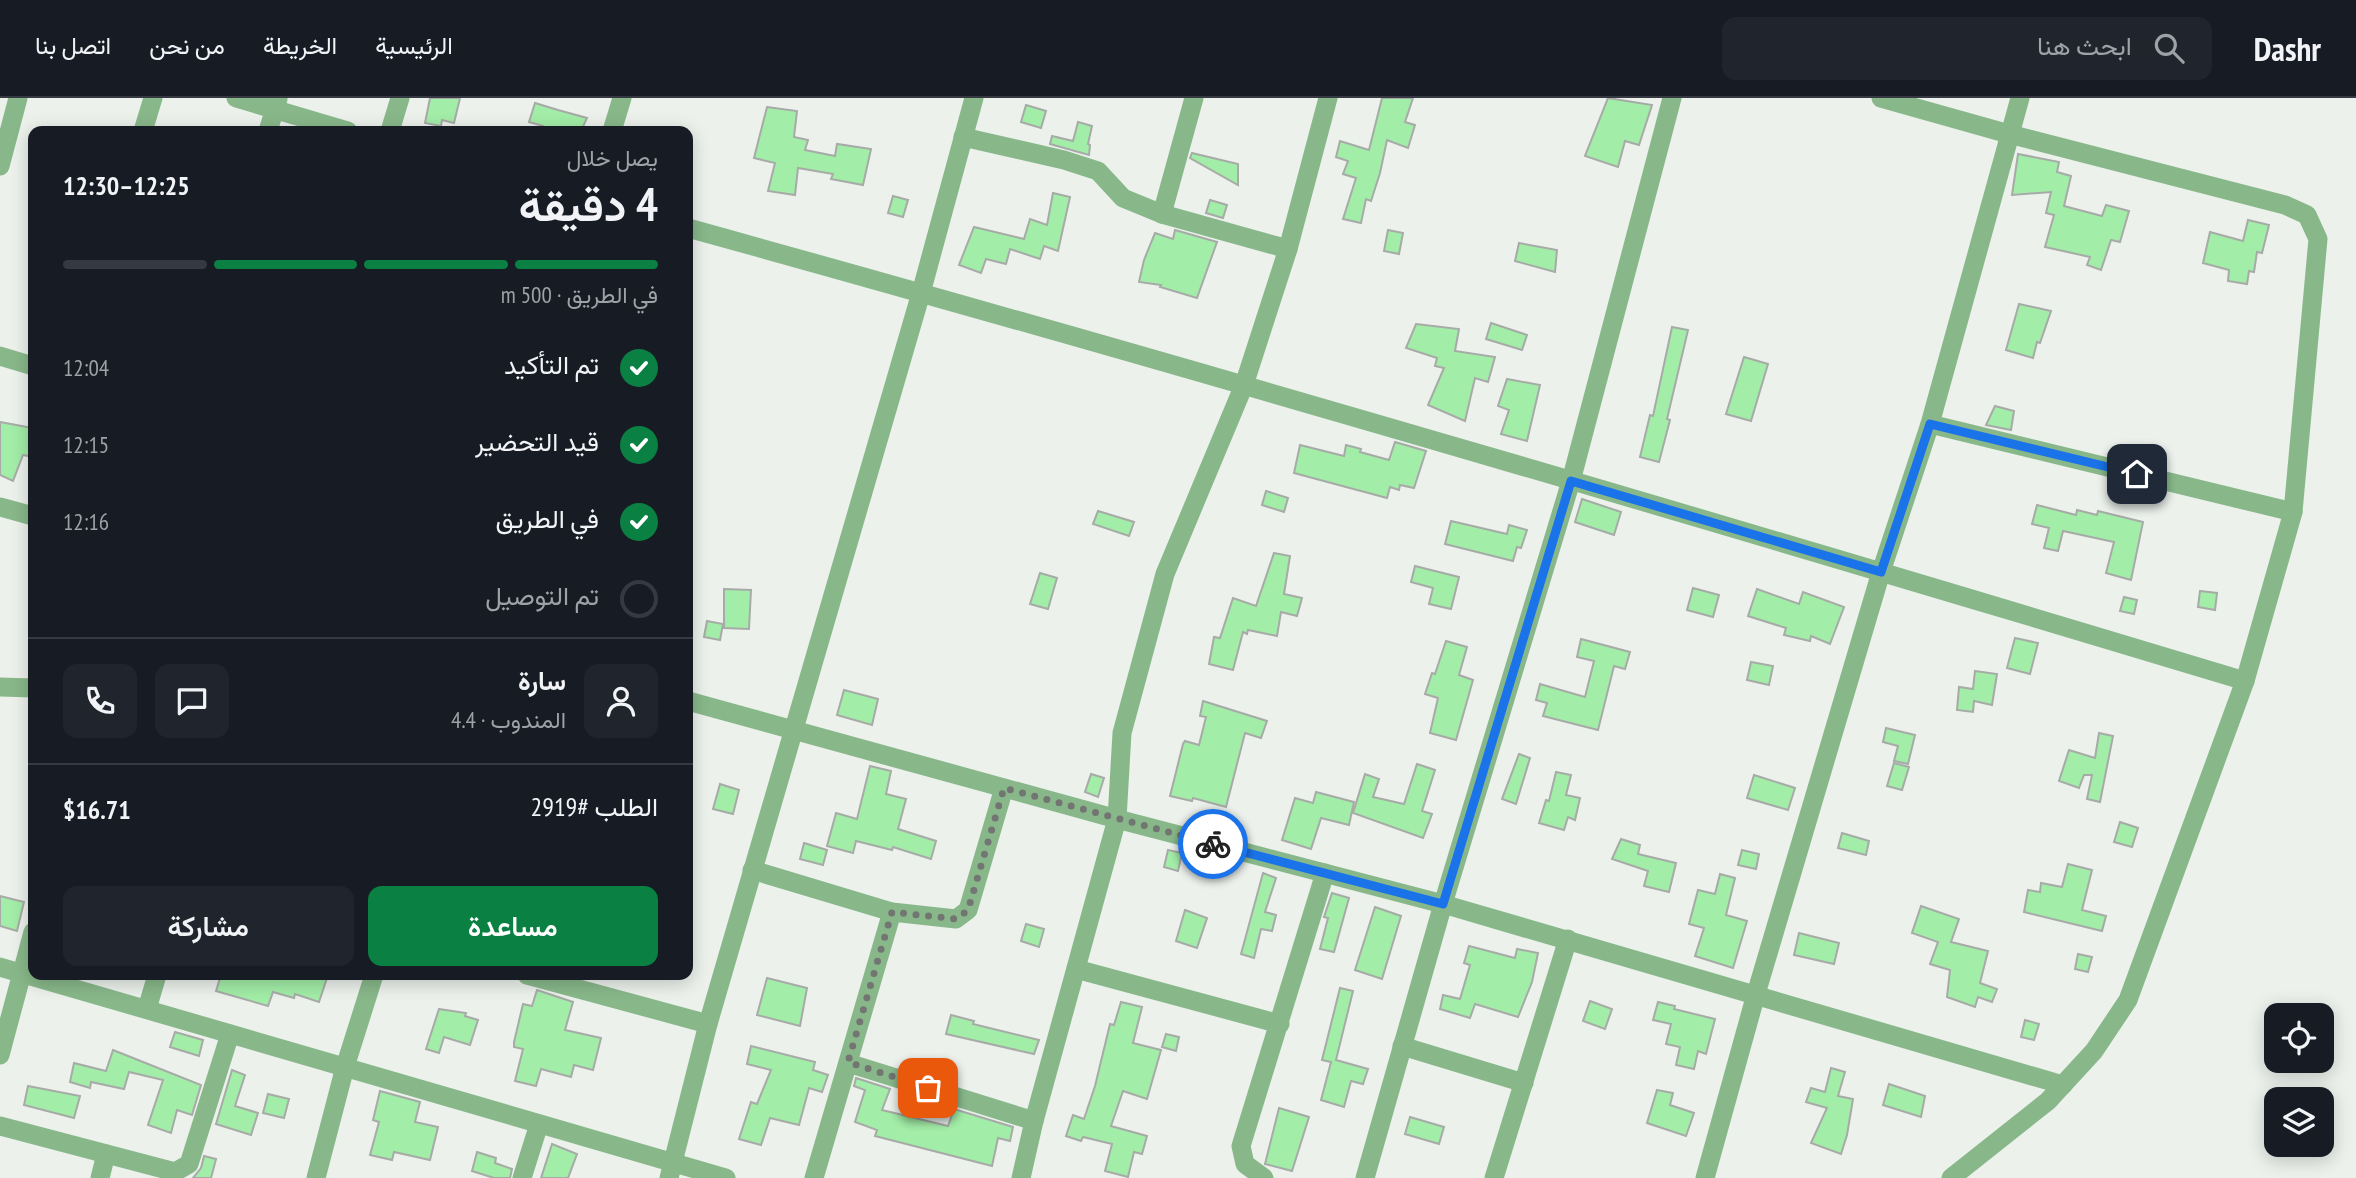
<!DOCTYPE html>
<html lang="ar">
<head>
<meta charset="utf-8">
<style>
  :root { --surface:#171b24; --page:#20242c; --text:#f1f3f6; --muted:#9ea1a6; --line:#363941; --accent:#0b8043 }
  body { margin:0; font-family:"PT Sans Narrow",Vazirmatn,sans-serif; background:var(--page); color:var(--text); direction:rtl; height:100vh; display:flex; flex-direction:column; font-size:26px; white-space:nowrap }
  * { box-sizing:border-box; margin:0 }
  p { font-size:23px; color:var(--muted) }
  .icon { flex:none; width:38px; height:38px; fill:none; stroke:currentColor; stroke-width:2; stroke-linecap:round; stroke-linejoin:round }
  .map { position:relative; flex:1; overflow:hidden; direction:ltr }
  .drawer { position:absolute; left:28px; top:28px; width:665px; height:854px; display:flex; flex-direction:column; background:var(--surface); border-radius:14px; box-shadow:0 4px 18px #0003; direction:rtl }
  .drawer>* { flex:none }
  .fabs { position:absolute; left:2264px; top:905px; display:grid; gap:14px }
  .fabs a { display:grid; place-items:center; width:70px; height:70px; border-radius:14px; background:var(--surface); box-shadow:0 4px 18px #0003; font-size:35px }
  .pin { position:absolute; display:grid; place-items:center; width:60px; height:60px; color:#fff; margin:-30px; border-radius:14px; box-shadow:0 4px 10px #0006 }
  .courier { position:absolute; display:grid; place-items:center; width:70px; height:70px; margin:-35px; border:5px solid #1a73e8; border-radius:50%; background:#fff; color:#222; box-shadow:0 2px 9px #0007 }
  .overview em { font-style:normal; font-weight:600 }
  .overview div { display:flex; flex-direction:column-reverse }
  .overview { display:flex; align-items:center; justify-content:space-between; height:119px; padding:0 35px }
  h1 { font-size:46px; font-weight:600; line-height:52px }
  .bar { display:grid; grid-template-columns:repeat(4,1fr); gap:10px 7px; align-content:center; height:84px; padding:0 35px }
  .bar i { height:9px; border-radius:5px; background:var(--line) }
  .bar .selected { background:var(--accent) }
  .bar p { grid-column:span 4 }
  .line { display:flex; align-items:center; gap:18px; padding:0 35px; border-top:2px solid var(--line) }
  .line div { flex:1 }
  .round { display:grid; place-items:center; flex:none; width:74px; height:74px; border-radius:14px; background:var(--page) }
  ol { padding:0 35px; list-style:none }
  li { display:flex; align-items:center; gap:21px; height:77px }
  li p { margin-inline-start:auto }
  li .icon { padding:7px; border-radius:50%; background:var(--accent); color:#fff; stroke-width:4 }
  li:last-child { color:var(--muted) }
  li i { width:38px; height:38px; border:4px solid var(--line); border-radius:50% }
  .button { display:flex; gap:14px; margin-top:auto; padding:14px 35px }
  .button a { flex:1; height:80px; border-radius:14px; background:var(--accent); color:#fff; font-size:28px; font-weight:600; line-height:80px; text-align:center }
  .button a+a { background:var(--page); color:var(--text) }
  header { display:flex; align-items:center; gap:42px; box-sizing:border-box; height:98px; padding:0 35px; background:var(--surface); border-bottom:2px solid var(--line) }
  header strong { font-size:33px }
  nav { display:flex; gap:38px; margin-inline-start:auto; font-size:24px }
  .search { width:490px; height:63px; background:var(--page); display:flex; align-items:center; gap:18px; box-sizing:border-box; padding:0 24px; border-radius:14px; color:var(--muted); font-size:26px }
  .map>svg:first-child { display:block }
  .building { fill:#a2eda7; stroke:#a7aba7; stroke-width:2 }
  .lines { fill:none; stroke-linecap:round; stroke-linejoin:round }
  .street { stroke:#88b88a; stroke-width:19 }
  .done { stroke:#727572; stroke-width:7; stroke-dasharray:0 12.6 }
  .route { stroke:#1a73e8; stroke-width:9 }
</style>
</head>
<body>
<header>
<strong>Dashr</strong>
<div class="search"><svg class="icon" aria-label="search" viewBox="0 0 24 24"><circle cx="10" cy="10" r="6"/><path d="M15 15l6 6"/></svg>ابحث هنا</div>
<nav><a>الرئيسية</a><a>الخريطة</a><a>من نحن</a><a>اتصل بنا</a></nav>
</header>
<div class="map">
<svg width="2356" height="1080" viewBox="0 0 2356 1080">
  <rect width="100%" height="100%" fill="#ecf1ec"/>
  <g class="building">
    <path d="M430,0H460L454,25L442,22L441,28L425,25Z"/>
    <path d="M1382,0H1413L1405,24L1415,27L1408,50L1387,42L1380,75L1371,103L1366,101L1361,125L1343,121L1356,80L1343,76L1348,63L1336,59L1340,43L1369,52Z"/>
    <path d="M1608,0L1652,7L1639,47L1625,43L1618,69L1585,58Z"/>
    <path d="M535,5L558,12L587,20L581,33H541L543,28L529,24Z"/>
    <path d="M1026,7L1046,13L1041,30L1021,24Z"/>
    <path d="M767,9L797,13L794,39L808,42L805,52L835,58L837,46L871,51L863,87L831,81L833,76L798,70L795,97L768,93L775,65L754,60Z"/>
    <path d="M1078,24L1092,28L1088,46L1090,47L1089,57L1050,46L1052,38L1073,43Z"/>
    <path d="M1192,55L1238,66V87L1190,60Z"/>
    <path d="M2018,56L2059,64L2057,74L2071,78L2064,108L2102,118L2106,107L2129,113L2120,144L2111,142L2101,172L2087,167L2090,159L2045,149L2054,117L2046,115L2051,94L2012,97Z"/>
    <path d="M1053,95L1070,99L1058,153L1044,148L1040,161L1010,151L1006,166L986,161L981,175L959,167L974,129L1024,141L1030,121L1047,127Z"/>
    <path d="M893,98L908,102L903,119L888,115Z"/>
    <path d="M1210,102L1227,107L1223,120L1206,115Z"/>
    <path d="M2248,122L2269,127L2262,155L2257,154L2254,174L2249,173L2247,186L2228,183L2229,172L2203,165L2210,134L2243,143Z"/>
    <path d="M1175,132L1217,144L1197,200L1160,189L1161,187L1139,184L1144,162L1155,135L1173,141Z"/>
    <path d="M1388,132L1403,135L1399,156L1384,153Z"/>
    <path d="M1519,145L1557,152L1555,174L1515,163Z"/>
    <path d="M2019,206L2051,213L2040,245L2037,244L2033,260L2006,252Z"/>
    <path d="M1491,225L1527,237L1522,252L1486,241Z"/>
    <path d="M1416,226L1459,231L1455,253L1495,259L1488,284L1475,280L1465,323L1428,307L1444,270L1435,268L1437,260L1406,250Z"/>
    <path d="M1672,229L1688,232L1667,321L1670,322L1659,364L1640,359L1650,317L1653,318Z"/>
    <path d="M1744,259L1768,266L1751,323L1726,316Z"/>
    <path d="M1507,281L1540,287L1527,343L1501,336L1509,312L1498,308Z"/>
    <path d="M1995,308L2014,313L2011,332L1986,327Z"/>
    <path d="M0,324L33,330V359L23,357L13,383L0,377Z"/>
    <path d="M1395,344L1426,353L1414,390L1400,387L1399,392L1390,389L1387,400L1294,375L1300,347L1344,358L1346,347L1361,351L1360,354L1389,362Z"/>
    <path d="M1266,393L1288,400L1284,414L1262,407Z"/>
    <path d="M1582,401L1621,414L1614,437L1575,424Z"/>
    <path d="M2037,407L2076,417L2077,412L2097,417L2098,413L2143,424L2131,482L2106,475L2114,444L2063,433L2058,453L2044,450L2049,430L2032,426Z"/>
    <path d="M1098,413L1134,424L1129,438L1093,426Z"/>
    <path d="M1451,423L1507,436L1509,427L1527,432L1521,450L1517,449L1513,463L1445,446Z"/>
    <path d="M1274,455L1290,458L1284,496L1302,500L1297,518L1281,514L1277,538L1248,532L1247,536L1243,534L1233,572L1209,566L1214,539L1220,540L1233,500L1256,508Z"/>
    <path d="M1415,468L1459,479L1451,511L1429,506L1433,490L1411,484Z"/>
    <path d="M1040,475L1057,480L1048,511L1030,506Z"/>
    <path d="M1693,490L1719,497L1713,519L1687,512Z"/>
    <path d="M724,491L751,492L749,531L724,530Z"/>
    <path d="M1757,491L1799,506L1803,494L1844,509L1830,546L1811,538L1810,543L1784,537L1786,530L1748,518Z"/>
    <path d="M2200,493L2217,495L2215,512L2198,509Z"/>
    <path d="M2124,499L2137,502L2134,516L2120,513Z"/>
    <path d="M707,523L723,526L720,542L704,539Z"/>
    <path d="M2015,540L2038,545L2030,576L2007,570Z"/>
    <path d="M1581,541L1630,554L1625,571L1614,568L1598,632L1543,618L1547,605L1536,602L1540,586L1585,599L1594,563L1577,559Z"/>
    <path d="M1446,543L1467,549L1459,577L1473,582L1456,642L1430,635L1438,600L1425,596L1432,575L1435,576Z"/>
    <path d="M1751,564L1773,568L1769,587L1747,582Z"/>
    <path d="M1975,573L1997,576L1992,607L1974,603L1973,614L1957,612L1959,589L1973,591Z"/>
    <path d="M844,592L878,601L872,627L837,617Z"/>
    <path d="M1203,603L1267,623L1261,640L1245,635L1226,709L1193,700L1192,703L1170,698L1183,646L1185,643L1199,647L1206,619L1200,618Z"/>
    <path d="M1886,630L1915,637L1908,666L1894,663L1898,648L1883,644Z"/>
    <path d="M2099,635L2113,638L2100,704L2087,701L2092,677H2084L2079,690L2059,683L2069,652L2095,660Z"/>
    <path d="M1519,656L1530,660L1516,706L1502,701Z"/>
    <path d="M1894,665L1909,669L1902,692L1887,688Z"/>
    <path d="M1417,666L1435,672L1422,713L1432,716L1423,740L1353,715L1365,676L1379,681L1373,699L1404,706Z"/>
    <path d="M870,668L891,673L886,696L906,701L898,731L936,743L931,761L893,749L892,752L856,743L853,755L827,748L836,715L857,721Z"/>
    <path d="M1556,674L1571,677L1566,697L1580,700L1575,722L1568,719L1564,732L1539,725L1546,702L1549,703Z"/>
    <path d="M1091,676L1104,680L1098,699L1085,694Z"/>
    <path d="M1754,677L1795,690L1788,712L1747,700Z"/>
    <path d="M720,686L739,692L733,716L713,711Z"/>
    <path d="M1316,694L1354,704L1349,727L1321,720L1311,751L1282,742L1295,700L1313,705Z"/>
    <path d="M2120,724L2138,730L2132,749L2114,744Z"/>
    <path d="M1842,735L1869,743L1866,757L1838,750Z"/>
    <path d="M1621,741L1640,747L1638,756L1676,765L1669,794L1644,788L1648,773L1612,761Z"/>
    <path d="M804,745L827,752L823,767L800,761Z"/>
    <path d="M1168,752L1182,755L1178,773L1164,769Z"/>
    <path d="M1742,752L1759,756L1756,771L1738,767Z"/>
    <path d="M2068,766L2092,772L2082,812L2106,818L2102,833L2024,814L2028,792L2040,794L2041,785L2062,789Z"/>
    <path d="M1263,775L1276,780L1265,814L1276,817L1272,833L1261,831L1254,860L1241,856Z"/>
    <path d="M1720,776L1735,780L1726,817L1747,823L1733,870L1695,858L1704,830L1689,826L1698,792L1715,796Z"/>
    <path d="M1332,795L1349,800L1334,854L1320,851L1328,820L1324,819Z"/>
    <path d="M0,798L24,804L17,833L0,828Z"/>
    <path d="M1921,808L1959,821L1951,844L1988,853L1980,885L1997,891L1992,904L1978,899L1975,909L1947,899L1950,872L1930,866L1938,844L1912,835Z"/>
    <path d="M1375,809L1401,818L1382,881L1355,872Z"/>
    <path d="M1185,812L1207,820L1197,850L1176,843Z"/>
    <path d="M1026,826L1044,831L1039,849L1021,843Z"/>
    <path d="M1799,835L1839,845L1834,866L1794,857Z"/>
    <path d="M1469,848L1515,860L1517,851L1538,855L1532,884L1518,919L1475,906L1470,920L1440,911L1443,897L1460,901L1470,867L1464,865Z"/>
    <path d="M2078,856L2092,859L2088,874L2075,871Z"/>
    <path d="M221,877H328L319,904L295,896L294,900L273,894L268,908L216,893Z"/>
    <path d="M767,880L807,890L800,928L757,917Z"/>
    <path d="M1340,890L1353,893L1336,962L1368,971L1363,986L1351,983L1344,1009L1321,1002L1331,964L1322,962Z"/>
    <path d="M537,892L573,904L565,932L601,940L593,972L574,967L571,979L541,971L536,988L515,983L523,951L514,949V944L523,906L532,908Z"/>
    <path d="M1590,903L1612,911L1605,931L1583,923Z"/>
    <path d="M1121,904L1142,909L1133,945L1161,952L1147,1001L1123,993L1111,1028L1147,1038L1142,1056L1134,1054L1128,1079L1105,1073L1112,1046L1083,1039L1081,1043L1066,1038L1073,1017L1084,1021L1095,988L1110,926L1114,927Z"/>
    <path d="M1658,904L1675,908L1674,911L1715,921L1706,956L1698,953L1694,971L1676,967L1680,949L1666,946L1671,926L1653,922Z"/>
    <path d="M439,911L466,915L465,918L478,922L470,947L444,939L439,955L426,951Z"/>
    <path d="M951,917L974,923L973,926L1039,942L1034,956L946,936Z"/>
    <path d="M2025,922L2039,926L2034,942L2021,939Z"/>
    <path d="M175,934L203,942L199,958L170,949Z"/>
    <path d="M1166,936L1179,939L1176,953L1162,949Z"/>
    <path d="M751,948L815,964L813,972L828,977L822,994L809,990L799,1027L770,1020L761,1047L739,1041L751,1004L757,1006L771,972L747,966Z"/>
    <path d="M113,952L201,987L192,1017L177,1012L171,1035L148,1027L163,982L129,974L124,991L91,984L90,990L70,984L74,965L106,973Z"/>
    <path d="M1831,970L1845,974L1838,998L1853,1001L1847,1037L1841,1056L1811,1045L1827,1010L1806,1004L1811,990L1825,994Z"/>
    <path d="M232,972L245,977L235,1008L258,1015L251,1037L216,1026Z"/>
    <path d="M856,980L890,991L882,1012L948,1028L954,1011L1013,1029L1010,1043L998,1040L992,1068L875,1038L877,1032L855,1024L865,992L854,988Z"/>
    <path d="M1889,986L1925,998L1921,1019L1883,1007Z"/>
    <path d="M28,988L80,998L74,1020L24,1007Z"/>
    <path d="M1657,992L1673,995L1670,1007L1694,1015L1686,1038L1647,1025Z"/>
    <path d="M380,993L420,1004L415,1024L438,1029L430,1062L394,1054L392,1062L370,1057L379,1024L373,1022Z"/>
    <path d="M268,996L289,1001L284,1020L263,1015Z"/>
    <path d="M1279,1010L1309,1019L1292,1073L1265,1066Z"/>
    <path d="M1410,1019L1444,1029L1439,1046L1405,1036Z"/>
    <path d="M552,1046L577,1056L568,1080H541Z"/>
    <path d="M477,1054L496,1060L495,1065L512,1071L510,1080H494L472,1073Z"/>
    <path d="M204,1058L216,1061L211,1080H193L201,1070Z"/>
  </g>
  <g class="lines">
    <g class="street">
      <path d="M236,0L348,33"/>
      <path d="M1881,0L2009,36L2285,107L2307,117L2318,141L2293,414L2245,583L2128,902L2094,953L2048,1003L1951,1080"/>
      <path d="M143,33L153,0"/>
      <path d="M268,33L278,1"/>
      <path d="M390,33L400,0"/>
      <path d="M612,33L622,0"/>
      <path d="M963,39L1064,62L1098,73L1123,100L1162,116L1288,151"/>
      <path d="M0,68L18,0"/>
      <path d="M1162,116L1194,0"/>
      <path d="M688,130C1209,274 1727,427 2245,583"/>
      <path d="M0,258L33,268"/>
      <path d="M1930,326L2293,414"/>
      <path d="M0,409L33,418"/>
      <path d="M0,589L33,590"/>
      <path d="M688,603L1117,721L1443,806L2063,987"/>
      <path d="M752,772L892,814L956,821L968,812L1004,690"/>
      <path d="M0,869L726,1080"/>
      <path d="M1076,871L1280,926"/>
      <path d="M527,877L708,926"/>
      <path d="M147,911L157,877"/>
      <path d="M1402,948L1524,985"/>
      <path d="M0,957L33,834"/>
      <path d="M848,965L1034,1023"/>
      <path d="M0,1028L175,1074L189,1066L230,936"/>
      <path d="M100,1080L106,1056"/>
      <path d="M316,1080L345,969L374,877"/>
      <path d="M522,1080L539,1026"/>
      <path d="M669,1080L708,926L921,195L974,0"/>
      <path d="M814,1080L892,814"/>
      <path d="M1021,1080L1034,1023L1117,721L1122,635L1165,476L1244,287L1288,151L1328,0"/>
      <path d="M1264,1080L1245,1066L1241,1048L1325,775"/>
      <path d="M1365,1080L1443,806L1571,383L1672,0"/>
      <path d="M1494,1080L1568,841"/>
      <path d="M1705,1080L1756,896L1881,474L1930,326L2020,0"/>
    </g>
  </g>
  <g class="lines">
    <path class="done" d="M928,990L848,964L892,814L956,821L968,812L1004,690L1213,746"/>
    <path class="route" d="M1213,746L1443,806L1571,383L1881,474L1930,326L2137,376"/>
  </g>
</svg>
<div class="fabs">
<a><svg class="icon" aria-label="locate" viewBox="0 0 24 24"><circle cx="12" cy="12" r="6"/><path d="M12 2v4M12 18v4M2 12h4M18 12h4"/></svg></a>
<a><svg class="icon" aria-label="layers" viewBox="0 0 24 24"><path d="M12 4l9 5-9 5-9-5zM3 14l9 5 9-5"/></svg></a>
</div>
<div class="pin" style="left:928px;top:990px;background:#ea580c"><svg class="icon" aria-label="bag" viewBox="0 0 24 24"><path d="M5 8h14l-1 12H6zM9 8a3 3 0 0 1 6 0"/></svg></div>
<div class="pin" style="left:2137px;top:376px;background:#1f2937"><svg class="icon" aria-label="home" viewBox="0 0 24 24"><path d="M3 11l9-7 9 7M6 9v11h12V9"/></svg></div>
<div class="courier" style="left:1213px;top:746px"><svg class="icon" aria-label="bike" viewBox="0 0 24 24"><circle cx="6" cy="16" r="4"/><circle cx="18" cy="16" r="4"/><path d="M6 16l4-8h5l3 8M10 8l3 8H6M13 5h3"/></svg></div>
<section class="drawer">
<div class="overview"><div><h1>4 دقيقة</h1><p>يصل خلال</p></div><em>12:25–12:30</em></div>
<div class="bar"><i class="selected"></i><i class="selected"></i><i class="selected"></i><i></i><p>في الطريق · 500 m</p></div>
<ol>
<li><svg class="icon" aria-label="check" viewBox="0 0 24 24"><path d="M5 12l5 5 9-10"/></svg>تم التأكيد<p>12:04</p></li>
<li><svg class="icon" aria-label="check" viewBox="0 0 24 24"><path d="M5 12l5 5 9-10"/></svg>قيد التحضير<p>12:15</p></li>
<li><svg class="icon" aria-label="check" viewBox="0 0 24 24"><path d="M5 12l5 5 9-10"/></svg>في الطريق<p>12:16</p></li>
<li><i></i>تم التوصيل</li>
</ol>
<div class="line" style="height:126px"><a class="round"><svg class="icon" aria-label="person" viewBox="0 0 24 24"><circle cx="12" cy="8" r="4"/><path d="M4 21q1-7 8-7t8 7"/></svg></a><div><b>سارة</b><p>المندوب · 4.4</p></div><a class="round"><svg class="icon" aria-label="chat" viewBox="0 0 24 24"><path d="M4 5h16v11H9l-5 4z"/></svg></a><a class="round"><svg class="icon" aria-label="phone" viewBox="0 0 24 24"><path d="M5 4h4l2 5-3 2q2 4 5 5l2-3 5 2v4C11 20 4 13 5 4z"/></svg></a></div>
<div class="line" style="height:91px"><div>الطلب #2919</div><b>$16.71</b></div>
<div class="button"><a>مساعدة</a><a>مشاركة</a></div>
</section>
</div>
</body>
</html>
